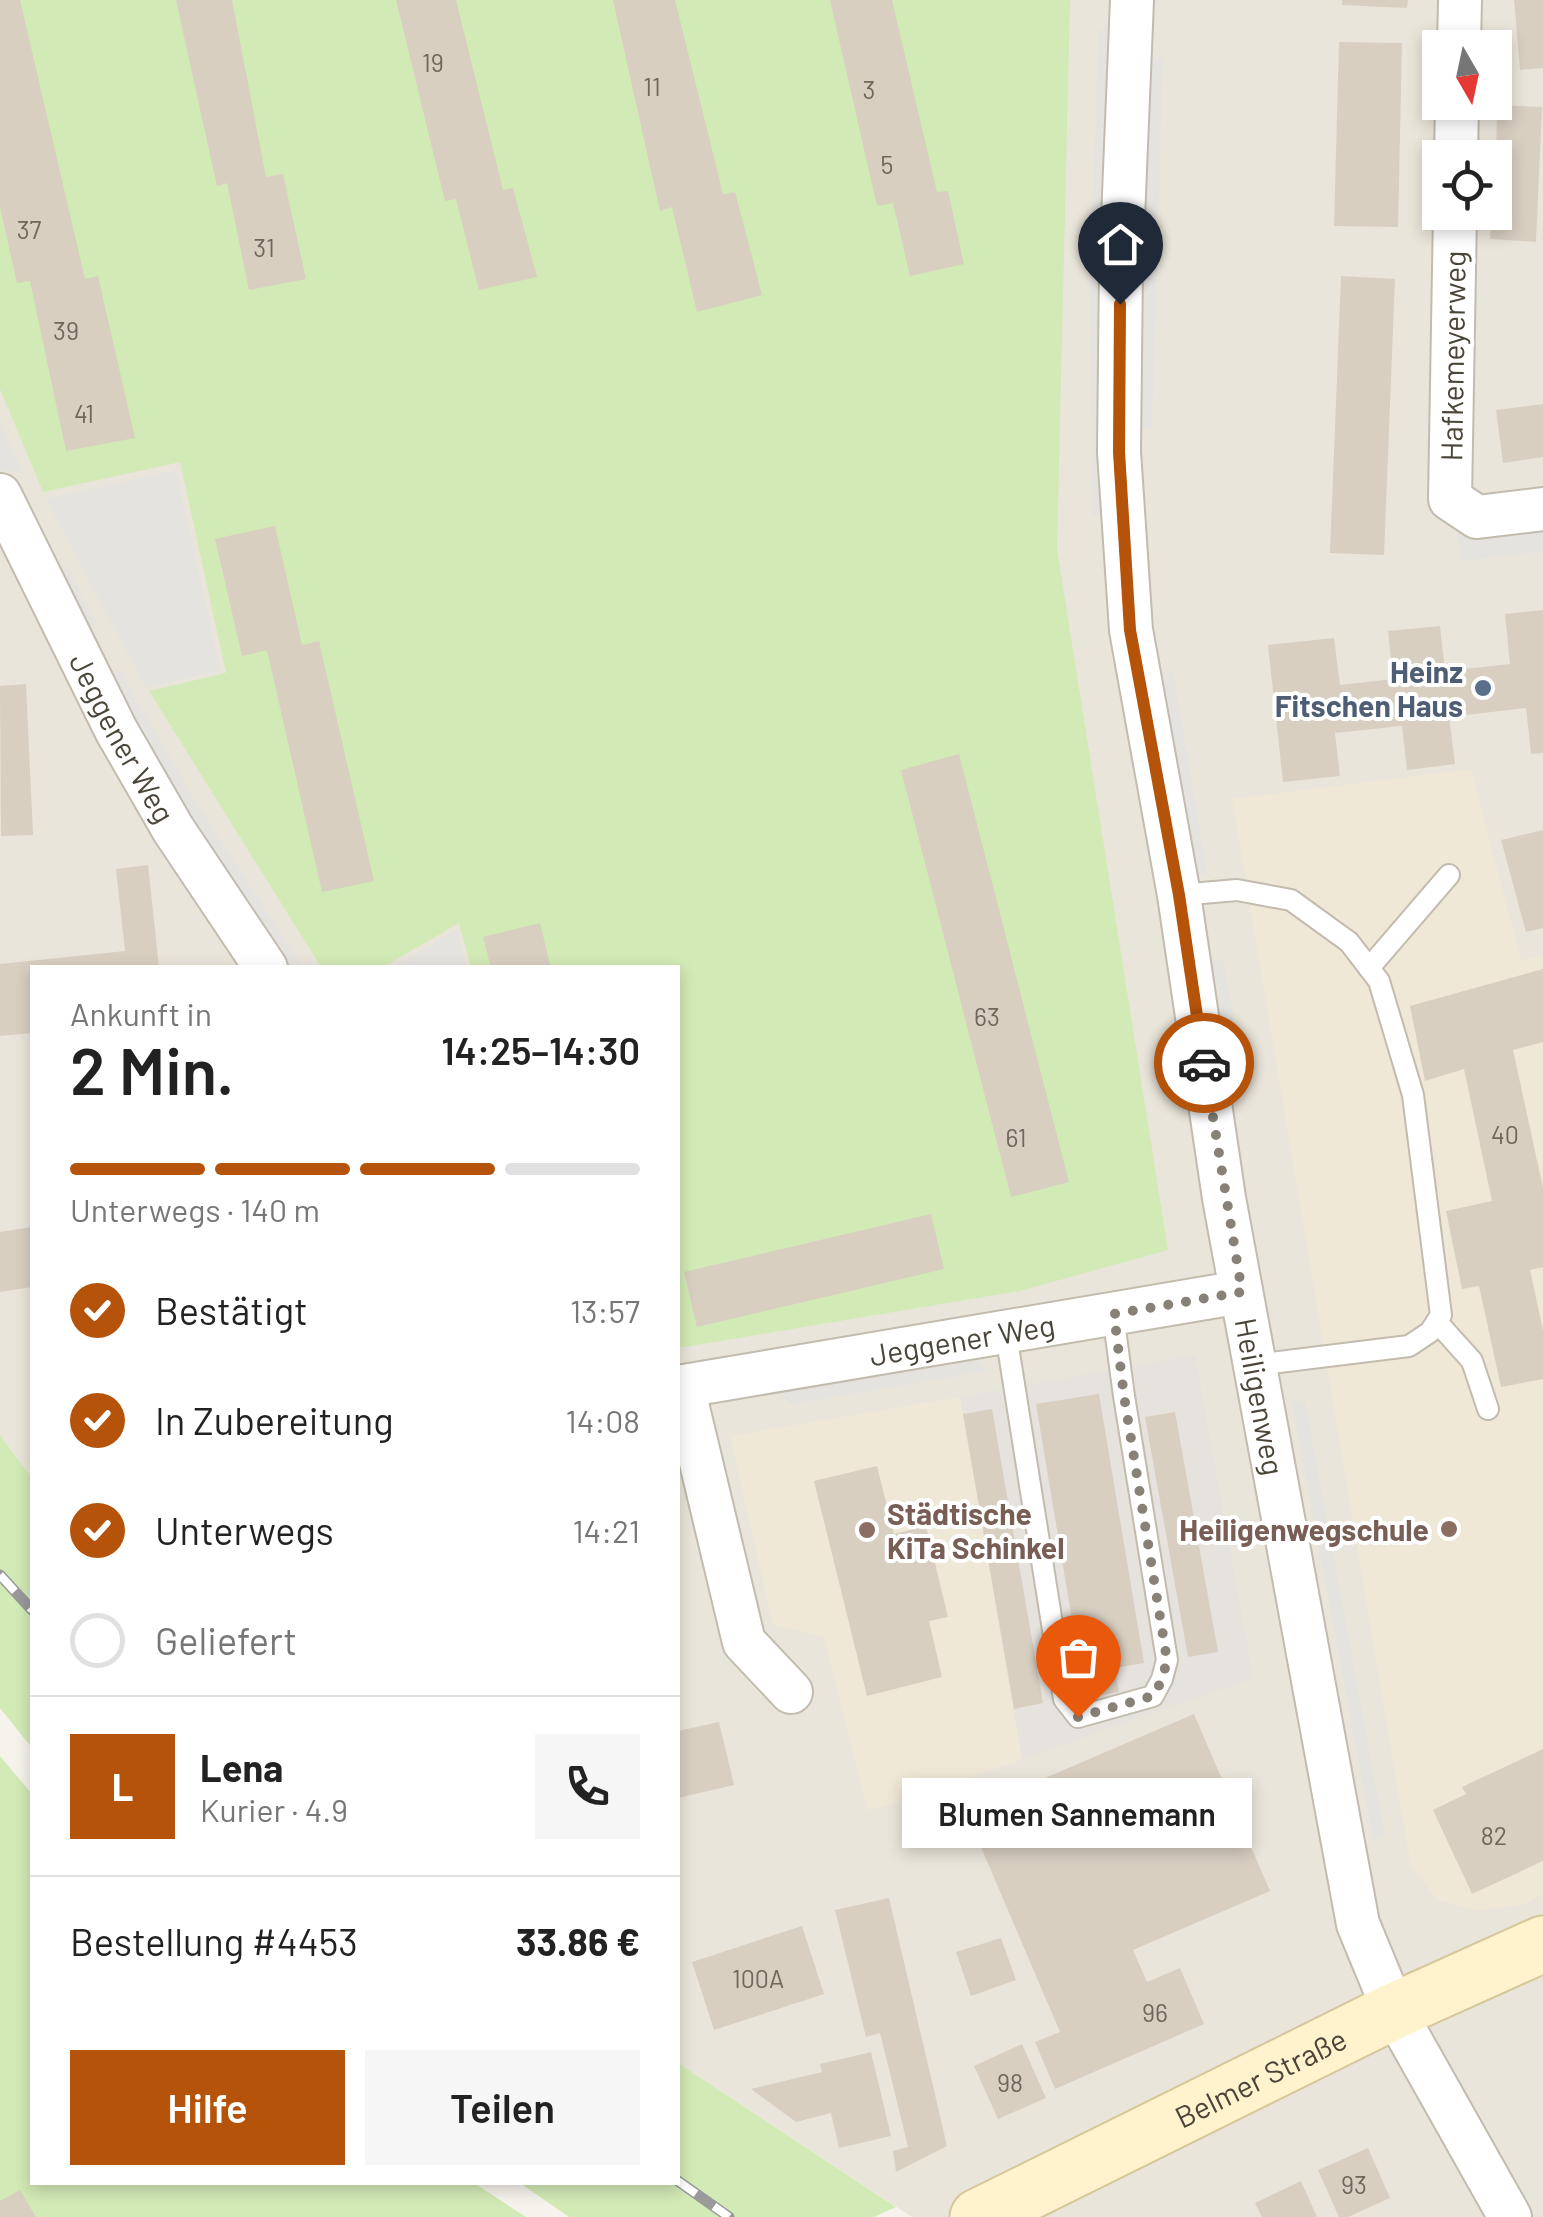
<!DOCTYPE html>
<html lang="de">
<head>
<meta charset="utf-8">
<style>
  :root { --surface:#fff; --page:#f6f6f6; --text:#222; --muted:#767676; --line:#e0e0e0; --accent:#b45309 }
  body { margin:0; font-family:Barlow,sans-serif; background:var(--page); color:var(--text); height:100vh; display:flex; flex-direction:column; font-size:38px; white-space:nowrap }
  * { box-sizing:border-box; margin:0 }
  p { font-size:32px; color:var(--muted) }
  .icon { flex:none; width:55px; height:55px; fill:none; stroke:currentColor; stroke-width:2; stroke-linecap:round; stroke-linejoin:round }
  .map { position:relative; flex:1; overflow:hidden }
  .details { position:absolute; left:30px; top:965px; width:650px; height:1220px; display:flex; flex-direction:column; background:var(--surface); border-radius:0px; box-shadow:0 5px 15px #0003 }
  .details>* { flex:none }
  .needle { width:65px; rotate:171deg }
  .buttons { position:absolute; left:1422px; top:30px; display:grid; gap:20px }
  .buttons a { display:grid; place-items:center; width:90px; height:90px; border-radius:0px; background:var(--surface); box-shadow:0 5px 15px #0003; font-size:50px }
  .pin { position:absolute; display:grid; place-items:center; width:85px; height:85px; color:#fff; margin:-102px -42px; border-radius:50% 50% 50% 0; rotate:-45deg; box-shadow:0 0 10px #0007 }
  .pin .icon { rotate:45deg }
  .courier { position:absolute; display:grid; place-items:center; width:100px; height:100px; margin:-50px; border:8px solid #b45309; border-radius:50%; background:#fff; color:#222; box-shadow:0 2px 12px #0007 }
  .bubble { position:absolute; height:70px; border-radius:0px; background:var(--surface); box-shadow:0 5px 15px #0003; font-size:32px; font-weight:600; line-height:70px; text-align:center }
  .head em { font-style:normal; font-weight:600 }
  .head div { display:flex; flex-direction:column-reverse }
  .head { display:flex; align-items:center; justify-content:space-between; height:170px; padding:0 40px }
  h1 { font-size:65px; font-weight:600; line-height:75px }
  .bar { display:grid; grid-template-columns:repeat(4,1fr); gap:15px 10px; align-content:center; height:120px; padding:0 40px }
  .bar i { height:12px; border-radius:8px; background:var(--line) }
  .bar .selected { background:var(--accent) }
  .bar p { grid-column:span 4 }
  .line { display:flex; align-items:center; gap:25px; padding:0 40px; border-top:2px solid var(--line) }
  .line div { flex:1 }
  .round { display:grid; place-items:center; flex:none; width:105px; height:105px; border-radius:0px; background:var(--page) }
  ol { padding:0 40px; list-style:none }
  li { display:flex; align-items:center; gap:30px; height:110px }
  li p { margin-inline-start:auto }
  li .icon { padding:10px; border-radius:50%; background:var(--accent); color:#fff; stroke-width:4 }
  li:last-child { color:var(--muted) }
  li i { width:55px; height:55px; border:5px solid var(--line); border-radius:50% }
  .cta { display:flex; gap:20px; margin-top:auto; padding:20px 40px }
  .cta a { flex:1; height:115px; border-radius:0px; background:var(--accent); color:#fff; font-size:40px; font-weight:600; line-height:115px; text-align:center }
  .cta a+a { background:var(--page); color:var(--text) }
  .map>svg:first-child { display:block }
  .residential { fill:#eae5da; fill-rule:evenodd }
  .industrial { fill:#e6e2dd }
  .education { fill:#efe8d6 }
  .green { fill:#d2eab5 }
  .parking { fill:#e5e3e0 }
  .building { fill:#d8cfc1 }
  .lines { fill:none; stroke-linecap:round; stroke-linejoin:round }
  .lane-casing { stroke:#c2bbae; stroke-width:24 }
  .street-casing { stroke:#c2bbae; stroke-width:46 }
  .secondary-casing { stroke:#d6c79b; stroke-width:59 }
  .lane { stroke:#fff; stroke-width:20 }
  .street { stroke:#fff; stroke-width:42 }
  .secondary { stroke:#fff3cd; stroke-width:55 }
  .rail-casing { stroke:#9a9a9a; stroke-width:11 }
  .rail { stroke:#fff; stroke-width:8; stroke-dasharray:22; stroke-linecap:butt }
  .done { stroke:#878178; stroke-width:10; stroke-dasharray:0 18 }
  .route { stroke:#b45309; stroke-width:12 }
  .service-dot { fill:#5c6f8a; stroke:#fff; stroke-width:4 }
  .education-dot { fill:#8d6e63; stroke:#fff; stroke-width:4 }
  .labels { text-anchor:middle; dominant-baseline:central; stroke-width:8; stroke-linejoin:round; paint-order:stroke }
  .number-label { font-size:25px; fill:#6e675b }
  .street-label { font-size:30px; fill:#4b4439; stroke:#fff }
  .service-label { font-size:30px; font-weight:bold; fill:#4e5e75; stroke:#fff; text-anchor:end }
  .education-label { font-size:30px; font-weight:bold; fill:#785e54; stroke:#fff; text-anchor:start }
</style>
</head>
<body>
<div class="map">
<svg width="1543" height="2217" viewBox="0 0 1543 2217">
  <rect width="100%" height="100%" fill="#f6f3ec"/>
  <path class="residential" d="M0,0H1543V2217H912L678,2063V968H32V1478L0,1435ZM1440,48H1495V102H1440ZM1440,158H1495V212H1440Z"/>
  <path class="industrial" d="M1195,1355L1253,1678L1022,1759L960,1397Z"/>
  <g class="education">
    <path d="M1471,769L1521,961L1543,956V1895L1525,1904L1476,1911L1437,1899L1411,1866L1232,799Z"/>
    <path d="M960,1397L1022,1759L888,1806L868,1810L824,1637L773,1625L730,1436Z"/>
  </g>
  <g class="green">
    <path d="M0,0H1070L1057,549L1168,1250L1020,1291L678,1348V968L471,967L459,923L383,967H321L149,691L226,673L180,462L43,492L0,389Z"/>
    <path d="M0,1435L32,1478V1748L0,1708Z"/>
    <path d="M0,1756L32,1794V2182L474,2183L526,2217H0Z"/>
    <path d="M678,2063L896,2207L874,2217H569L520,2183L678,2182Z"/>
  </g>
  <g class="parking">
    <path d="M1099,29H1112L1105,515L1092,516L1090,267Z"/>
    <path d="M1150,57L1163,58L1152,428L1139,427Z"/>
    <path d="M0,423L24,474L0,470Z"/>
    <path d="M176,470L220,670L146,688L46,499Z"/>
    <path d="M1543,524V551L1461,561L1457,534Z"/>
    <path d="M68,568L96,624L88,629L60,572Z"/>
    <path d="M94,667L120,671L199,807L303,967H279Z"/>
    <path d="M1173,672L1207,874L1196,875L1161,674Z"/>
    <path d="M457,929L466,967H395Z"/>
    <path d="M1223,960L1246,1083L1235,1085L1212,962Z"/>
    <path d="M970,1350L987,1371L791,1404L770,1382Z"/>
    <path d="M1305,1401L1385,1837L1373,1839L1292,1403Z"/>
  </g>
  <g class="building">
    <path d="M0,0H20L85,279L98,276L135,438L66,451L30,281L17,283L0,207Z"/>
    <path d="M176,0H232L266,177L283,174L306,279L249,290L227,183L217,186Z"/>
    <path d="M396,0H456L503,190L513,188L537,277L479,290L456,199L445,201Z"/>
    <path d="M613,0H675L723,194L735,192L762,295L697,312L672,207L660,211Z"/>
    <path d="M830,0H892L937,192L948,191L964,264L910,276L893,203L877,206Z"/>
    <path d="M1342,0H1408L1407,8L1342,5Z"/>
    <path d="M1514,0H1543V68L1520,70Z"/>
    <path d="M1339,42L1402,43L1398,227L1334,226Z"/>
    <path d="M1497,105L1542,107L1536,242L1490,239L1492,212H1495Z"/>
    <path d="M1341,276L1395,279L1384,555L1330,553Z"/>
    <path d="M1543,404V457L1503,463L1496,410Z"/>
    <path d="M275,526L302,645L319,641L374,881L322,892L267,650L242,656L215,539Z"/>
    <path d="M1543,610V753L1531,754L1526,708L1449,717L1455,764L1407,770L1402,726L1335,733L1340,776L1283,782L1268,645L1334,638L1340,685L1393,679L1388,631L1440,626L1445,671L1510,664L1505,614Z"/>
    <path d="M26,684L33,835L1,836L0,686Z"/>
    <path d="M959,754L1069,1182L1011,1197L901,770Z"/>
    <path d="M1543,830V928L1526,932L1501,840Z"/>
    <path d="M148,865L159,968H32V1033L0,1036V964L125,951L116,869Z"/>
    <path d="M540,923L551,968H491L483,937Z"/>
    <path d="M1543,969V1042L1513,1050L1543,1188V1267L1530,1270L1543,1330V1379L1501,1387L1479,1286L1462,1289L1446,1211L1492,1201L1464,1069L1425,1081L1410,1006Z"/>
    <path d="M931,1214L944,1269L697,1327L684,1272Z"/>
    <path d="M32,1227V1287L0,1292V1232Z"/>
    <path d="M1099,1394L1144,1663L1115,1668L1119,1692L1085,1698L1036,1404Z"/>
    <path d="M992,1409L1043,1703L1014,1709L963,1414Z"/>
    <path d="M1175,1412L1218,1652L1188,1657L1145,1417Z"/>
    <path d="M877,1466L894,1534L926,1526L948,1617L929,1621L942,1677L867,1696L814,1481Z"/>
    <path d="M1194,1714L1270,1891L1133,1950L1147,1982L1180,1968L1204,2024L1055,2089L1035,2042L1060,2032L966,1812Z"/>
    <path d="M719,1722L734,1785L678,1798V1731Z"/>
    <path d="M1543,1749V1861L1472,1894L1433,1810L1466,1794L1462,1787Z"/>
    <path d="M889,1898L947,2146L896,2172L893,2151L908,2147L880,2033L866,2037L835,1910Z"/>
    <path d="M802,1926L824,1994L714,2030L692,1962Z"/>
    <path d="M1001,1938L1016,1980L971,1996L956,1952Z"/>
    <path d="M1022,2044L1046,2098L998,2119L974,2066Z"/>
    <path d="M871,2052L891,2136L839,2148L831,2113L796,2122L751,2089L822,2072L820,2064Z"/>
    <path d="M1368,2148L1390,2198L1348,2217H1339L1318,2170Z"/>
    <path d="M1301,2181L1317,2217H1262L1255,2203Z"/>
    <path d="M20,2190L36,2217H0V2201Z"/>
  </g>
  <g class="lines">
    <g class="lane-casing">
      <g id="lane">
        <path d="M1179,895L1237,890L1291,900L1349,942L1379,981L1413,1095L1441,1315L1430,1332L1409,1346L1255,1365"/>
        <path d="M1369,968L1449,875"/>
        <path d="M1437,1322L1472,1361L1488,1409"/>
        <path d="M1006,1334L1064,1699L1078,1717L1153,1696L1162,1679L1167,1660L1124,1396L1113,1314"/>
      </g>
    </g>
    <g class="street-casing">
      <g id="street">
        <path id="s1" d="M1132,0L1121,267L1119,452L1131,630L1179,895L1224,1198L1358,1924L1394,2011L1510,2217"/>
        <path d="M1459,48L1460,0"/>
        <path d="M1456,158L1457,102"/>
        <path d="M1455,212L1450,499L1477,517L1543,509"/>
        <path id="s2" d="M0,495L116,730L173,829L266,968"/>
        <path id="s3" d="M678,1387L1241,1292"/>
        <path d="M683,1387L744,1642L791,1692"/>
      </g>
    </g>
    <g class="secondary-casing">
      <g id="secondary">
        <path id="s4" d="M978,2217L1394,2011L1543,1944"/>
      </g>
    </g>
    <use href="#lane" class="lane"/>
    <use href="#street" class="street"/>
    <use href="#secondary" class="secondary"/>
    <g class="rail-casing">
      <g id="rail">
        <path d="M0,1575L32,1610"/>
        <path d="M678,2181L729,2217"/>
      </g>
    </g>
    <use href="#rail" class="rail"/>
  </g>
  <g class="lines">
    <path class="done" d="M1078,1717L1153,1696L1162,1680L1167,1660L1124,1396L1114,1314L1242,1292L1204,1063"/>
    <path class="route" d="M1120,304L1119,452L1130,630L1179,895L1204,1063"/>
  </g>
  <circle class="service-dot" cx="1483" cy="688" r="10"/>
  <g class="education-dot">
    <circle cx="1449" cy="1529" r="10"/>
    <circle cx="867" cy="1530" r="10"/>
  </g>
  <g class="labels">
    <g class="number-label">
      <text x="433" y="62">19</text>
      <text x="652" y="86">11</text>
      <text x="869" y="89">3</text>
      <text x="887" y="164">5</text>
      <text x="29" y="229">37</text>
      <text x="264" y="247">31</text>
      <text x="66" y="330">39</text>
      <text x="84" y="413">41</text>
      <text x="987" y="1016">63</text>
      <text x="1505" y="1134">40</text>
      <text x="1016" y="1137">61</text>
      <text x="1494" y="1835">82</text>
      <text x="758" y="1978">100A</text>
      <text x="1155" y="2012">96</text>
      <text x="1010" y="2082">98</text>
      <text x="1354" y="2184">93</text>
    </g>
    <g class="street-label">
      <text transform="translate(1452 356) rotate(-89)">Hafkemeyerweg</text>
      <text stroke="none"><textPath href="#s2" startOffset="272">Jeggener Weg</textPath></text>
      <text stroke="none"><textPath href="#s3" startOffset="288">Jeggener Weg</textPath></text>
      <text stroke="none"><textPath href="#s1" startOffset="1408">Heiligenweg</textPath></text>
      <text stroke="none"><textPath href="#s4" startOffset="315">Belmer Straße</textPath></text>
    </g>
    <g class="service-label">
      <text x="1463" y="671">Heinz<tspan x="1463" dy="34">Fitschen Haus</tspan></text>
    </g>
    <g class="education-label">
      <text x="887" y="1513">Städtische<tspan x="887" dy="34">KiTa Schinkel</tspan></text>
      <text x="1429" y="1529" text-anchor="end">Heiligenwegschule</text>
    </g>
  </g>
</svg>
<div class="buttons">
<a><svg class="needle" viewBox="-14 -14 28 28"><path d="M0-13l5 13h-10z" fill="#e53935"/><path d="M0 13l5-13h-10z" fill="#767676"/></svg></a>
<a><svg class="icon" aria-label="locate" viewBox="0 0 24 24"><circle cx="12" cy="12" r="6"/><path d="M12 2v4M12 18v4M2 12h4M18 12h4"/></svg></a>
</div>
<div class="pin" style="left:1078px;top:1717px;background:#ea580c"><svg class="icon" aria-label="bag" viewBox="0 0 24 24"><path d="M5 8h14l-1 12H6zM9 8a3 3 0 0 1 6 0"/></svg></div>
<div class="pin" style="left:1120px;top:304px;background:#1f2937"><svg class="icon" aria-label="home" viewBox="0 0 24 24"><path d="M3 11l9-7 9 7M6 9v11h12V9"/></svg></div>
<div class="courier" style="left:1204px;top:1063px"><svg class="icon" aria-label="car" viewBox="0 0 24 24"><path d="M5 17H2v-5l4-1 3-4h7l3 4 3 1v5h-3M9 17h6M6 11h13"/><circle cx="7" cy="17" r="2"/><circle cx="17" cy="17" r="2"/></svg></div>
<div class="bubble" style="left:902px;top:1778px;width:350px">Blumen Sannemann</div>
<section class="details">
<div class="head"><div><h1>2 Min.</h1><p>Ankunft in</p></div><em>14:25–14:30</em></div>
<div class="bar"><i class="selected"></i><i class="selected"></i><i class="selected"></i><i></i><p>Unterwegs · 140 m</p></div>
<ol>
<li><svg class="icon" aria-label="check" viewBox="0 0 24 24"><path d="M5 12l5 5 9-10"/></svg>Bestätigt<p>13:57</p></li>
<li><svg class="icon" aria-label="check" viewBox="0 0 24 24"><path d="M5 12l5 5 9-10"/></svg>In Zubereitung<p>14:08</p></li>
<li><svg class="icon" aria-label="check" viewBox="0 0 24 24"><path d="M5 12l5 5 9-10"/></svg>Unterwegs<p>14:21</p></li>
<li><i></i>Geliefert</li>
</ol>
<div class="line" style="height:180px"><b class="round" style="background:var(--accent);color:#fff">L</b><div><b>Lena</b><p>Kurier · 4.9</p></div><a class="round"><svg class="icon" aria-label="phone" viewBox="0 0 24 24"><path d="M5 4h4l2 5-3 2q2 4 5 5l2-3 5 2v4C11 20 4 13 5 4z"/></svg></a></div>
<div class="line" style="height:130px"><div>Bestellung #4453</div><b>33.86 €</b></div>
<div class="cta"><a>Hilfe</a><a>Teilen</a></div>
</section>
</div>
</body>
</html>
